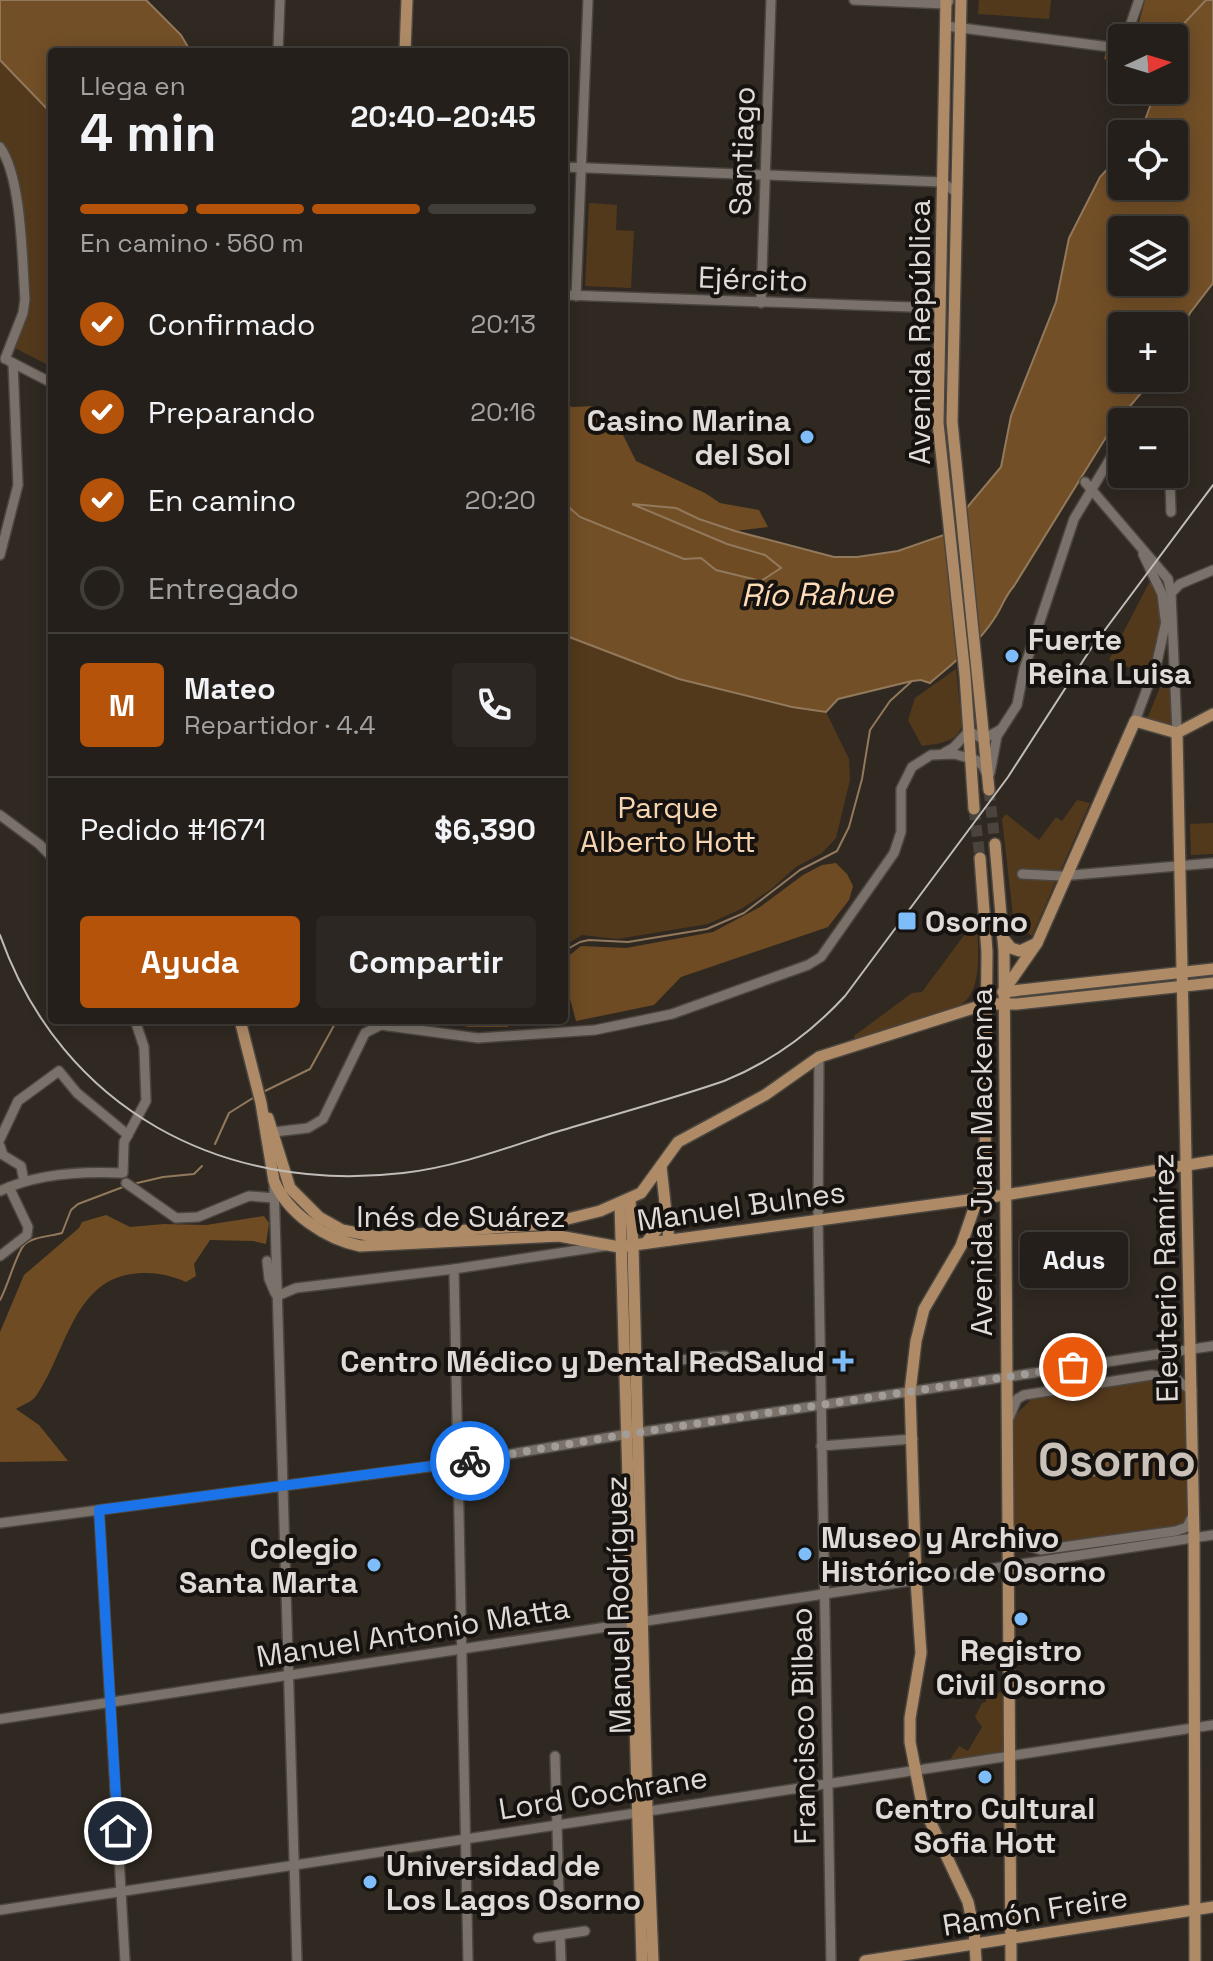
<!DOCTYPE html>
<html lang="es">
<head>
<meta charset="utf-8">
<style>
  :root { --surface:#241f1a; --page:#2c2723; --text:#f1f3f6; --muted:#a3a2a2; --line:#413d39; --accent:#b45309 }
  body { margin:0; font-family:"Space Grotesk",sans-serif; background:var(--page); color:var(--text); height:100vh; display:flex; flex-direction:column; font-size:30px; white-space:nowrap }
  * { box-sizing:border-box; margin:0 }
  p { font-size:26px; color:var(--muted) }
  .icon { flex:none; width:44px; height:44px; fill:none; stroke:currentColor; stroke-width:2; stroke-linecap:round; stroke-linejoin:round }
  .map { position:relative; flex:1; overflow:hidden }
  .side { position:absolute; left:48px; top:48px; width:520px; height:976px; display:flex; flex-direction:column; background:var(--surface); border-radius:8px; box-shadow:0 4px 20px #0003,0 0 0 2px var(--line) }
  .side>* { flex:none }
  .needle { width:52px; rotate:86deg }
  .fabs { position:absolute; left:1108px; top:24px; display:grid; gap:16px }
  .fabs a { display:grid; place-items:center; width:80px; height:80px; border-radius:8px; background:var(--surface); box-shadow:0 4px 20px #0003,0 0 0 2px var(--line); font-size:40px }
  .pin { position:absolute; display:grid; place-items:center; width:68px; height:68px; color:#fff; margin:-34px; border:4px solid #fff; border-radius:50%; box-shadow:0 2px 8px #0007 }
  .courier { position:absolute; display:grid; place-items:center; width:80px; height:80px; margin:-40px; border:6px solid #1a73e8; border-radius:50%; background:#fff; color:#222; box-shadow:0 2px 10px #0007 }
  .bubble { position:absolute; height:56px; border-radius:8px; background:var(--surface); box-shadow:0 4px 20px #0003,0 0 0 2px var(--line); font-size:26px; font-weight:700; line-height:56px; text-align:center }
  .overview em { font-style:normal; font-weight:700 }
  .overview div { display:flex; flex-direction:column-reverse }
  .overview { display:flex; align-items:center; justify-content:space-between; height:136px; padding:0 32px }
  h1 { font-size:52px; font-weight:700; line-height:60px }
  .bar { display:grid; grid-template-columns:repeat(4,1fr); gap:12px 8px; align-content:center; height:96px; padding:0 32px }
  .bar i { height:10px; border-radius:6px; background:var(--line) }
  .bar .selected { background:var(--accent) }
  .bar p { grid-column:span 4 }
  .line { display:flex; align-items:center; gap:20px; padding:0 32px; border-top:2px solid var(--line) }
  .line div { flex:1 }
  .round { display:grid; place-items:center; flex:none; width:84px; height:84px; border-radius:8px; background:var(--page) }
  ol { padding:0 32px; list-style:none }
  li { display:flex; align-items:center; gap:24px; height:88px }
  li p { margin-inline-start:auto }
  li .icon { padding:8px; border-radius:50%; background:var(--accent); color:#fff; stroke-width:4 }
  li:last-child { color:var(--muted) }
  li i { width:44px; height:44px; border:4px solid var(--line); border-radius:50% }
  .primary-button { display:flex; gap:16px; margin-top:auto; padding:16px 32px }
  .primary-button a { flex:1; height:92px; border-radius:8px; background:var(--accent); color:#fff; font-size:32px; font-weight:700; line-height:92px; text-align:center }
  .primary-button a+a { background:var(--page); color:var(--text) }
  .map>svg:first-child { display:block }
  .green { fill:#53391c }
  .forest { fill:#6e4b23 }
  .water { fill:#724f27; stroke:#93795c; stroke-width:2; fill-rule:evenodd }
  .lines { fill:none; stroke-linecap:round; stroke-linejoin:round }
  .stream { stroke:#93795c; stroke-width:2 }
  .major-tunnel { stroke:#4a443d; stroke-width:11; stroke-dasharray:11 5.5; stroke-linecap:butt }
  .minor-casing { stroke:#4b4640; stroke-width:12 }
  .major-casing { stroke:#4b4640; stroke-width:14 }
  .minor { stroke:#7a726a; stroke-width:9 }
  .major { stroke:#ae8b66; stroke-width:11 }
  .rail { stroke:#c2bcb8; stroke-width:2 }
  .done { stroke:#a29d98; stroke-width:8; stroke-dasharray:0 14.4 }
  .route { stroke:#1a73e8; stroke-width:10 }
  .poi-dot { fill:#7ebdf9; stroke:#15120f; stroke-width:3 }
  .labels { text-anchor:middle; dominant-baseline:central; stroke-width:8; stroke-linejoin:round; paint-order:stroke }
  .street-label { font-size:30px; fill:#e0dbd7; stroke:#15120f }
  .poi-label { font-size:30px; font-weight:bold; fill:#e0dbd7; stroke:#15120f; text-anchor:start }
  .park-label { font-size:30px; fill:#f7d4b0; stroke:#15120f }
  .water-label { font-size:32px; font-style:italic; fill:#ffdcb7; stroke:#15120f }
  .town-label { font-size:46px; font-weight:bold; fill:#cac2b9; stroke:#15120f }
</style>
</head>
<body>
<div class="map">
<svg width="1213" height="1961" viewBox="0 0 1213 1961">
  <rect width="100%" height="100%" fill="#302922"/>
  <g class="green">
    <path d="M979,0H1051L1049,19L978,14Z"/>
    <path d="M0,60L52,114V367L13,347L28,310L21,213L0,144Z"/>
    <path d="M589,203L617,205L616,230L634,231L631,288L585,286Z"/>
    <path d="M1150,581C1170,610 1157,643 1150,675L1109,660Z"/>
    <path d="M564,635L679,679L792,707L826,712L849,759L850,780L836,838L822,853L796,867L770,890L741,909L708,924L617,939L582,935L564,946Z"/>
    <path d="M956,669L962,725C956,744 939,743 922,746L908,720L915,698Z"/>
    <path d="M1167,670H1172L1174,728L1150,724L1148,717Z"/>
    <path d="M1077,800L1090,803L1032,936L1014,924L1002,819L1006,814L1039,840L1056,817L1062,821Z"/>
    <path d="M1213,823V854L1191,855L1190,824Z"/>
    <path d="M977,918C977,945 986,996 955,1008L855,1040L854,1036L912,993L922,992Z"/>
    <path d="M1159,1377L1183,1388L1187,1393L1188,1520L1177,1528L1039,1547L1013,1527L1011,1419L1034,1397Z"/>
    <path d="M1010,1692V1754L948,1763L959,1746L968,1751L982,1727L975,1717L982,1703L986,1702V1693Z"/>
  </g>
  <g class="forest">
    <path d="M1145,0H1206L1169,38H1122V66L1104,59L1113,22L1124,23L1137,30Z"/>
    <path d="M564,403L572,407L595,406L602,417L619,427L636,461L705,493L720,503L759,510L768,527L735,531L699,519L676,508L636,505L727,544L765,555L781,568L761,581L716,570L701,558L685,559L580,517L564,503Z"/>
    <path d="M836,863L847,874L853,886L849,900L828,927L681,977L654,1005L576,1021L569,995L564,991V955L571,954L581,946L626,948L713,932L760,907L803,875L822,865Z"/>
    <path d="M424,1020H507L508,1027H470Z"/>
    <path d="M106,1215L130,1227L164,1224L206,1225L264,1216L269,1223L266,1244L253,1241L210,1240L194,1264L196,1276L186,1282C165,1273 148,1271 126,1275C72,1287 64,1357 36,1396C32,1402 22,1405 16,1409L39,1425L68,1461L0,1462V1332L24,1275L79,1228L82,1222Z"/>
  </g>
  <g class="water">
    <path d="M0,0H146L181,35L191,52H52V114L0,60Z"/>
    <path d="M1206,0H1213V283L1190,313L1174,343V326H1122V378H1154L1113,426L1014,586C1004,597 1002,608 994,619C978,644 952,664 930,683L921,680L912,681L838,699L826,712L792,707L679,679L564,635V503L580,517L684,559L701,558L716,570L761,581L781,568L765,555L727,544L632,504L676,508L699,519L735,531L834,557H857L898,551L944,535L1001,467L1011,416L1056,302L1069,238L1100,177L1122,153V186H1174V134H1140L1156,90H1174L1175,33ZM1122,230H1174V282H1122Z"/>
    <path d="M1121,1452L1124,1472L1080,1477L1078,1457Z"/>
  </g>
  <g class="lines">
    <g class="stream">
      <path d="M564,951L580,942L589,940L628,942L707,929L744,913L800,870L837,851L849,827L862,779L870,730L890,701L912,681"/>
      <path d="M265,1091L310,1069L337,1020"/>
      <path d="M215,1144L229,1113L256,1096"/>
      <path d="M133,1184L163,1177L194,1174L202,1166"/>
      <path d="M0,1300C8,1286 16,1254 24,1245C31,1237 52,1236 62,1233L71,1210L78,1204L123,1187"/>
    </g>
    <g class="major-tunnel">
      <path d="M989,790L995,844"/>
      <path d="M974,809L980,858"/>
    </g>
    <g class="minor-casing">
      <g id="minor">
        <path d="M854,0L946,4L949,1"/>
        <path d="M946,26L1110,47L1129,29L1139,0"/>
        <path d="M278,52L280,0"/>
        <path d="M0,147C22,178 22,259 25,299L23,313L5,359"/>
        <path d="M564,167L942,182L957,193"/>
        <path d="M564,295L940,308"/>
        <path d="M576,296L588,0"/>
        <path d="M761,303L771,0"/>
        <path d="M9,361L52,383"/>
        <path d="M1157,474L1170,482L1171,512"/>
        <path d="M1085,482L1168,579L1171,593L1177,733"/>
        <path d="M1143,554L1162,594L1165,619"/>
        <path d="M0,555L18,485L13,363"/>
        <path d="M1171,593L1180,584L1213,570"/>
        <path d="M1135,721L1157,662L1168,612"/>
        <path d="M944,753L953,748L969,731L983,739L1000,730"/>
        <path d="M990,773L997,736L1017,705L1024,669L1074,519L1116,449L1122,453"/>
        <path d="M0,815L39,844L52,857"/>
        <path d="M1022,874L1061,876L1213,863"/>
        <path d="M819,1057L818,1220L831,1961"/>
        <path d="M274,1132L308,1128L323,1119L365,1033L381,1025L478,1038L595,1030L672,1014L808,965L821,957L894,853L901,832V789L912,767L931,755L954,754L976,760L983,766L986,773"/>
        <path d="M0,1139L18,1101L59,1071L77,1093L128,1135"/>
        <path d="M0,1146L3,1155L21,1166L24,1181"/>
        <path d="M126,1183L176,1218L198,1217L249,1196L275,1198"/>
        <path d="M274,1184L297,1961"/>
        <path d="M0,1191C37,1173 83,1171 123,1173L124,1142L146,1101L144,1047L135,1020"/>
        <path d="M0,1256L27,1235L28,1227L9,1187"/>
        <path d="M267,1261L269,1279L275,1293"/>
        <path d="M454,1269L468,1961"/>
        <path d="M277,1296L296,1288L454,1269L605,1246"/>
        <path d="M636,1364L725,1356"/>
        <path d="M1009,1418L1017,1399L1024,1395L1152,1375L1176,1379L1192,1391"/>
        <path d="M821,1446L913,1439"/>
        <path d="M99,1510L125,1961"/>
        <path d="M0,1523L457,1463L628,1434L1213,1346"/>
        <path d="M1008,1527L1029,1546L1041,1550L1176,1531L1187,1527L1193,1515"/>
        <path d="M0,1719L1213,1535"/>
        <path d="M555,1756L559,1895"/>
        <path d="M0,1910L1213,1725"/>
        <path d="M560,1935L561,1961"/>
        <path d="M538,1938L585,1931"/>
      </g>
    </g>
    <g class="major-casing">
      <g id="major">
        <path d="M946,0L938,423L965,675L974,809"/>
        <path d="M961,0L952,422L989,790"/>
        <path d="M405,52L407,0"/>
        <path d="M1177,733L1194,1537L1195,1961"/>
        <path d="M995,844L1004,951L1011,1961"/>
        <path d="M1003,938L1011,948L1020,951L1037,943"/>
        <path d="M1003,992L1037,943L1135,721L1177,733L1213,714"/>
        <path d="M1003,992L1213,969"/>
        <path d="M240,1020L261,1103L274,1181C288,1214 326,1239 360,1246L559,1236L619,1247L1005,1195L1213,1161"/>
        <path d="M268,1118L290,1188L319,1217L342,1230L378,1237L547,1224L600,1211L641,1193L678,1142L765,1095L819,1057L986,1004H1017L1213,983"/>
        <path d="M661,1166L669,1240"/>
        <path d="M630,1200L633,1245L647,1810L653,1961"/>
        <path d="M620,1204L642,1961"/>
        <path d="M646,1243L657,1229L662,1212"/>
        <path d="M865,1961L1213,1907"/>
        <path d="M976,1961L974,1930L968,1902L922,1804L910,1742V1718L921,1653L916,1580L910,1392L916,1341L924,1309L961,1246L978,1197L985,1162L987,952L980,858"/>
      </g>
    </g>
    <use href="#minor" class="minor"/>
    <use href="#major" class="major"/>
    <path class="rail" d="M0,935C62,1110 223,1194 403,1173C456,1167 506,1148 556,1132C612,1115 669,1100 724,1081C771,1062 811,1033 845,996L1008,777L1090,650L1213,485"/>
  </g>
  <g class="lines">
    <path class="done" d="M470,1461L628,1434L1073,1367"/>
    <path class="route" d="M118,1831L99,1510L470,1461"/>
  </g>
  <g class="poi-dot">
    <circle cx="807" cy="437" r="8"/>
    <circle cx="1012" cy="656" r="8"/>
    <rect x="897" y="911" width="20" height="20" rx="4"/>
    <path d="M839 1349h8v8h8v8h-8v8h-8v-8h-8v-8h8z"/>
    <circle cx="805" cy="1554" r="8"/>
    <circle cx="374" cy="1565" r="8"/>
    <circle cx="1021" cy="1619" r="8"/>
    <circle cx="985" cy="1777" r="8"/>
    <circle cx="370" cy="1882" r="8"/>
  </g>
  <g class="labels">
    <g class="street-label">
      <text transform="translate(742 151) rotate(-88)">Santiago</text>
      <text transform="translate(753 279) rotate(2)">Ejército</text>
      <text transform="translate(919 332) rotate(-90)">Avenida República</text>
      <text transform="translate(981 1162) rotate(-90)">Avenida Juan Mackenna</text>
      <text transform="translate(741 1206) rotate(-8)">Manuel Bulnes</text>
      <text x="461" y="1216">Inés de Suárez</text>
      <text transform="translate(1165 1278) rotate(-91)">Eleuterio Ramírez</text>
      <text transform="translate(618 1605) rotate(-91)">Manuel Rodríguez</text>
      <text transform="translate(413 1632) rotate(-9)">Manuel Antonio Matta</text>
      <text transform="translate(803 1726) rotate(-91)">Francisco Bilbao</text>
      <text transform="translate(603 1793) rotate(-9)">Lord Cochrane</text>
      <text transform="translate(1035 1911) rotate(-9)">Ramón Freire</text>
    </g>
    <g class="poi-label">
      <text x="791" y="420" text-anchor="end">Casino Marina<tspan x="791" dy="34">del Sol</tspan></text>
      <text x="1028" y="639">Fuerte<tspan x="1028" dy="34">Reina Luisa</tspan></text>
      <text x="925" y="921">Osorno</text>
      <text x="825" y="1361" text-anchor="end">Centro Médico y Dental RedSalud</text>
      <text x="821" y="1537">Museo y Archivo<tspan x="821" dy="34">Histórico de Osorno</tspan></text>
      <text x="358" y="1548" text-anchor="end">Colegio<tspan x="358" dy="34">Santa Marta</tspan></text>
      <text x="1021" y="1650" text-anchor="middle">Registro<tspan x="1021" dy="34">Civil Osorno</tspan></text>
      <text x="985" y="1808" text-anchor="middle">Centro Cultural<tspan x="985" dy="34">Sofia Hott</tspan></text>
      <text x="386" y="1865">Universidad de<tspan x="386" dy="34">Los Lagos Osorno</tspan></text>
    </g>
    <g class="park-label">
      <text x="668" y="807">Parque<tspan x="668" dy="34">Alberto Hott</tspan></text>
    </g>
    <g class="water-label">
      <text transform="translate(817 594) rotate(-1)">Río Rahue</text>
    </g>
    <g class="town-label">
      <text x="1117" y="1460">Osorno</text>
    </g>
  </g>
</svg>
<div class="fabs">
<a><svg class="needle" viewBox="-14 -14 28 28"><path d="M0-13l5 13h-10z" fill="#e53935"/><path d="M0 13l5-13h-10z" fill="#a3a2a2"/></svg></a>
<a><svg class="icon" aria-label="locate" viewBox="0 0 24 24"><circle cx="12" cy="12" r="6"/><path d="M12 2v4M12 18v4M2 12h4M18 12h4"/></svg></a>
<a><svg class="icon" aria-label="layers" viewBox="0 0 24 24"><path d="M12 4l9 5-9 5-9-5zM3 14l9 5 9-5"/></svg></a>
<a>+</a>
<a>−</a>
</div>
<div class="pin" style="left:1073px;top:1367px;background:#ea580c"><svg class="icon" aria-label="bag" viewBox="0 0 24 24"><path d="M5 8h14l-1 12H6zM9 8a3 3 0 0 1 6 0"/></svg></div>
<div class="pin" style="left:118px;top:1831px;background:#1f2937"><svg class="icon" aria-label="home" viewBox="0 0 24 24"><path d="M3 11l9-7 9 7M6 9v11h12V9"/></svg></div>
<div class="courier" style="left:470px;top:1461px"><svg class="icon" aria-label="bike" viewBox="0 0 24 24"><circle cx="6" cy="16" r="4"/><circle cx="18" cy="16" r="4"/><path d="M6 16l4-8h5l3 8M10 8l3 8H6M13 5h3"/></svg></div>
<div class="bubble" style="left:1020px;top:1232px;width:108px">Adus</div>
<section class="side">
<div class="overview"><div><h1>4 min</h1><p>Llega en</p></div><em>20:40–20:45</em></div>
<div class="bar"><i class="selected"></i><i class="selected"></i><i class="selected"></i><i></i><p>En camino · 560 m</p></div>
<ol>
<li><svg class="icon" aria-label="check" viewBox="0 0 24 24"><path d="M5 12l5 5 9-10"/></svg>Confirmado<p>20:13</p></li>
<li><svg class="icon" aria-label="check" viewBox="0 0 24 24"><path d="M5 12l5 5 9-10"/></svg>Preparando<p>20:16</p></li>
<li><svg class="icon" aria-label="check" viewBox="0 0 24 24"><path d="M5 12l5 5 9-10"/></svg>En camino<p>20:20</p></li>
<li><i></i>Entregado</li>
</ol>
<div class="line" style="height:144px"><b class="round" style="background:var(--accent);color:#fff">M</b><div><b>Mateo</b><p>Repartidor · 4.4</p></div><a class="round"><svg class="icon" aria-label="phone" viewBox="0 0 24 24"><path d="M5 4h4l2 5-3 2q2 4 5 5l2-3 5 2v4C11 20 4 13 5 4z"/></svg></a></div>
<div class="line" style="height:104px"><div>Pedido #1671</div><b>$6,390</b></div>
<div class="primary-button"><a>Ayuda</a><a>Compartir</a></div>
</section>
</div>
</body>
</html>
